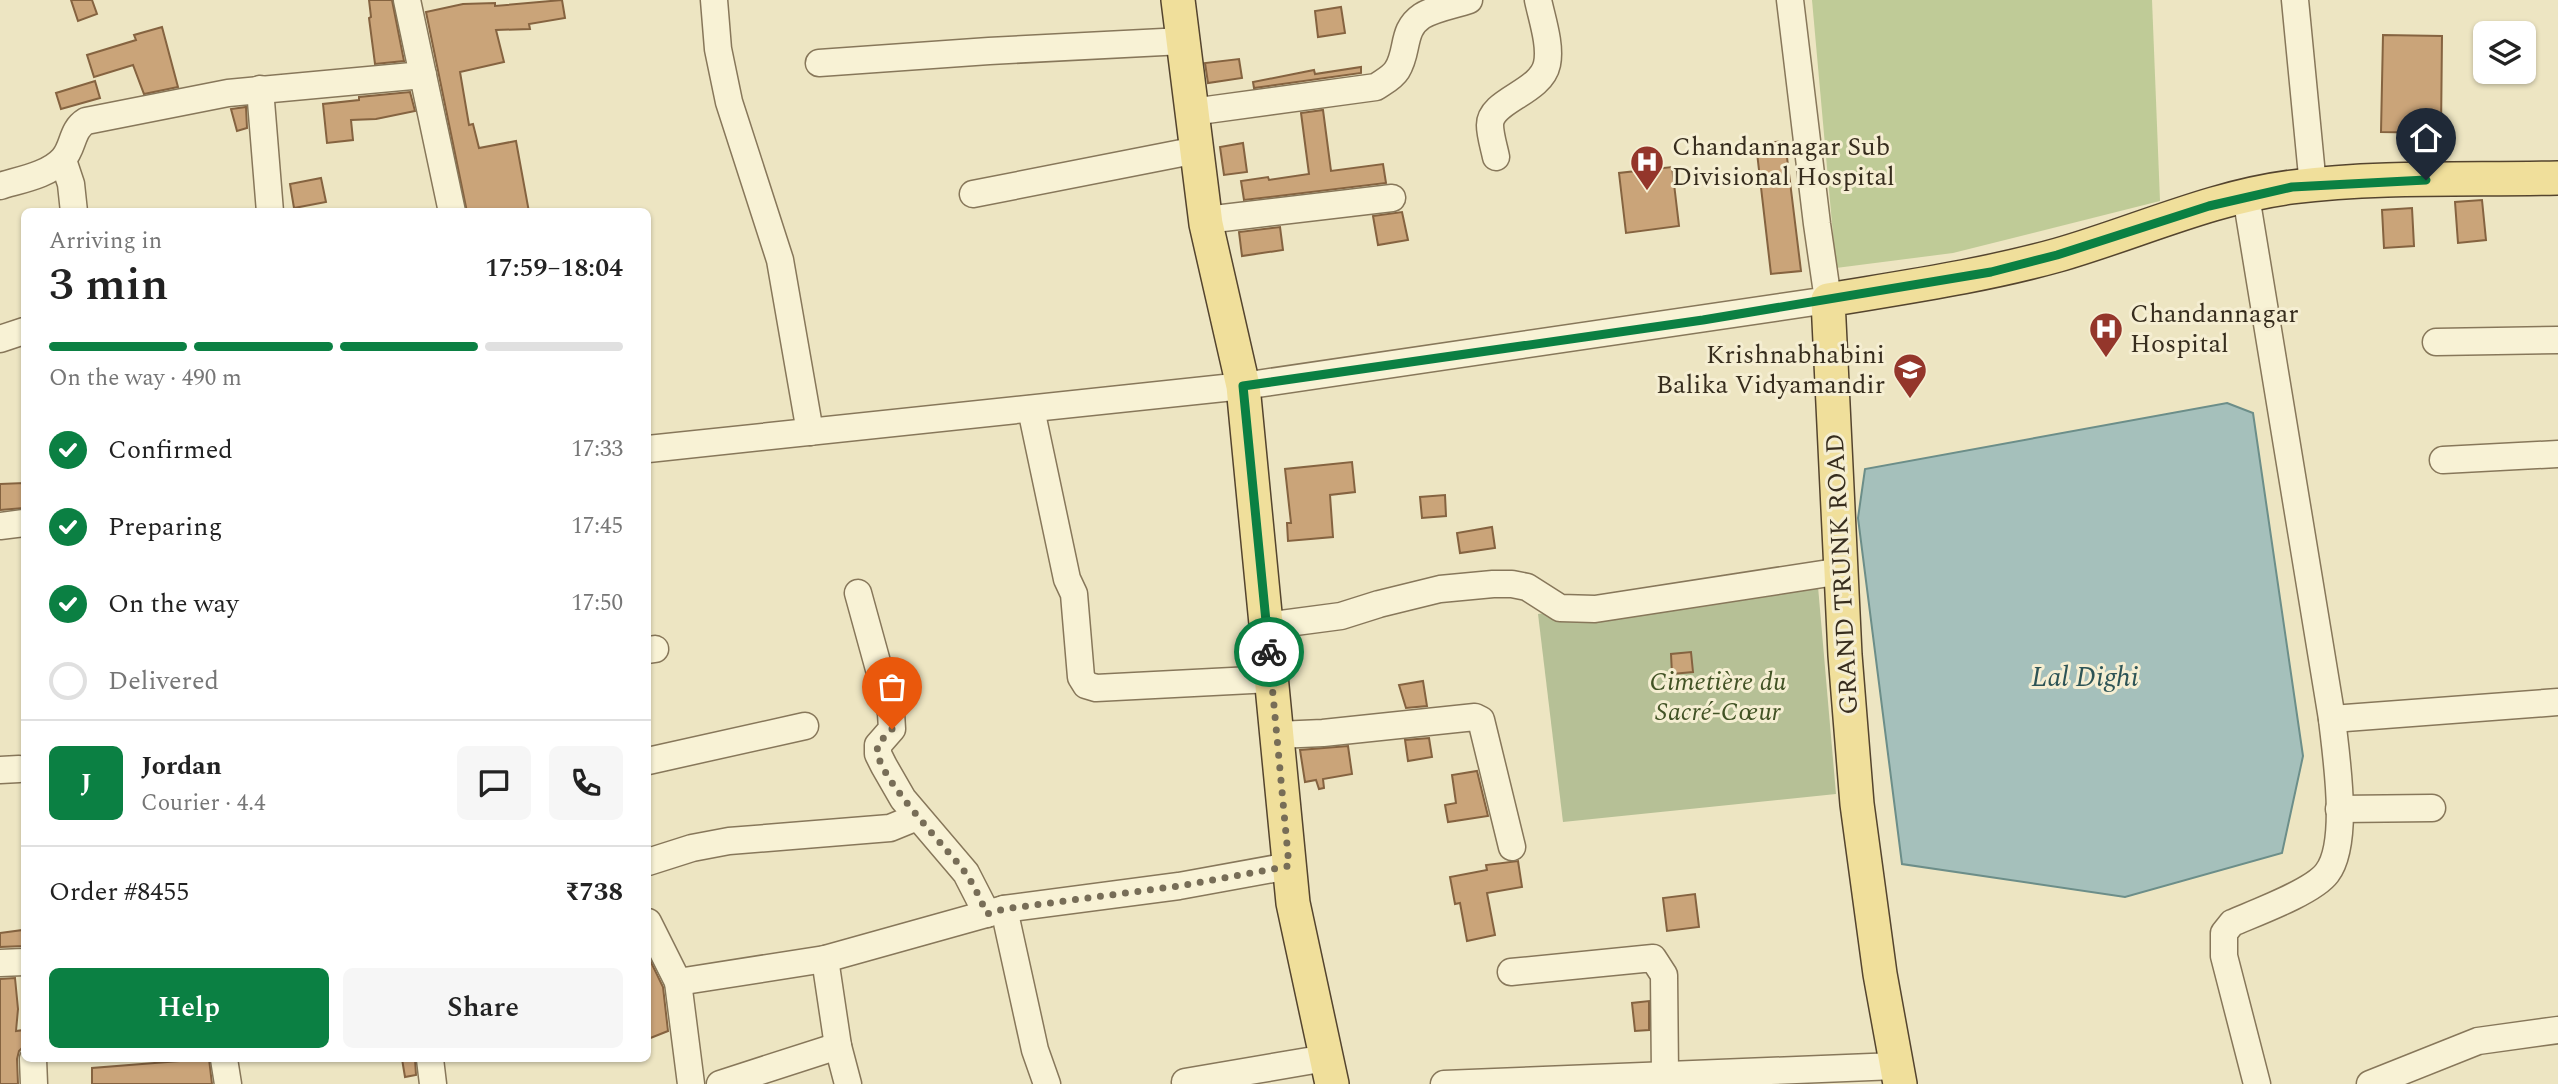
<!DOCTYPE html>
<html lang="en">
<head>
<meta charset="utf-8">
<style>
  :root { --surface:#fff; --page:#f6f6f6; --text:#222; --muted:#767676; --line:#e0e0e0; --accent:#0b8043 }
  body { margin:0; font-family:Spectral,serif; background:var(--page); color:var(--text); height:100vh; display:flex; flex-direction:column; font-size:26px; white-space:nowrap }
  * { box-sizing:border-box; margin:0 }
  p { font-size:23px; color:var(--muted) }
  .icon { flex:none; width:38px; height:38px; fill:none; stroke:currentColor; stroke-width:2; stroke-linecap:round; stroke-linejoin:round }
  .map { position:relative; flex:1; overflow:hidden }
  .details { position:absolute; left:21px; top:208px; width:630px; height:854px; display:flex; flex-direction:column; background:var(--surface); border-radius:10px; box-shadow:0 2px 5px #0004 }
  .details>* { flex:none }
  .controls { position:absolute; left:2473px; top:21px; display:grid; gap:14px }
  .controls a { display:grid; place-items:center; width:63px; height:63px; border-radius:10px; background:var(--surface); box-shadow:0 2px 5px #0004; font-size:35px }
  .pin { position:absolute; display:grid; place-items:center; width:60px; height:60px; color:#fff; margin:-72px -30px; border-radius:50% 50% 50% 0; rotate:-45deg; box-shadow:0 0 7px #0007 }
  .pin .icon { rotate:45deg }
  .courier { position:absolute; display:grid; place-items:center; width:70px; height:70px; margin:-35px; border:5px solid #0b8043; border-radius:50%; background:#fff; color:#222; box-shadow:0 2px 9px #0007 }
  .head em { font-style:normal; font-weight:600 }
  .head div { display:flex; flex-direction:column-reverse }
  .head { display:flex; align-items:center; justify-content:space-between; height:119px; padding:0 28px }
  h1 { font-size:46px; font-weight:600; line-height:52px }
  .bar { display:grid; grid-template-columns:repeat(4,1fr); gap:10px 7px; align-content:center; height:84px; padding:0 28px }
  .bar i { height:9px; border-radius:5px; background:var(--line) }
  .bar .current { background:var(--accent) }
  .bar p { grid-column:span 4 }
  .line { display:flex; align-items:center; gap:18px; padding:0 28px; border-top:2px solid var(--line) }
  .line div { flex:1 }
  .round { display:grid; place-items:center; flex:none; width:74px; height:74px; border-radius:10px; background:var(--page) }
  ol { padding:0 28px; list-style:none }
  li { display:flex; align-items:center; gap:21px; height:77px }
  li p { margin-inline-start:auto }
  li .icon { padding:7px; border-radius:50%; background:var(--accent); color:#fff; stroke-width:4 }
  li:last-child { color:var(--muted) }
  li i { width:38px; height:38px; border:4px solid var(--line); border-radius:50% }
  .action { display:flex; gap:14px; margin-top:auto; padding:14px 28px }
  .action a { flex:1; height:80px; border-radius:10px; background:var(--accent); color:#fff; font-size:28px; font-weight:600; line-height:80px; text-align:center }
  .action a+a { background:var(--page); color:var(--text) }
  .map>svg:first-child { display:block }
  .green { fill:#bfcb97 }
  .cemetery { fill:#b6c096 }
  .water { fill:#a5c0bb; stroke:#6c8e89; stroke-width:2 }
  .building { fill:#caa479; stroke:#856340; stroke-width:2 }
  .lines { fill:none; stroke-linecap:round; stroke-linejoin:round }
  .minor-casing { stroke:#87775a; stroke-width:29 }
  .major-casing { stroke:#54442e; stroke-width:36 }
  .minor { stroke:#f8f2d5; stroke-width:26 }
  .major { stroke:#f0df9b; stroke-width:33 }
  .done { stroke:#776d57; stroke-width:7; stroke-dasharray:0 12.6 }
  .route { stroke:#0b8043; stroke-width:9 }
  .labels { text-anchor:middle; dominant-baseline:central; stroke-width:6; stroke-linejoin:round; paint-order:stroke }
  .poi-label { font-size:26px; fill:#372d1e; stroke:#f5eed2; text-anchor:start }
  .street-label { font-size:26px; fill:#372d1e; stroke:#f5eed2 }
  .park-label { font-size:26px; font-style:italic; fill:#425325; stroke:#f5eed2 }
  .water-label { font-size:28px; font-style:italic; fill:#2d5456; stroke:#f5eed2 }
</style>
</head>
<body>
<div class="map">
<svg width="2558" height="1084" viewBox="0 0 2558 1084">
  <rect width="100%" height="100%" fill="#ede5c2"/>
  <path class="green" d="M1812,0H2152L2160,201L1953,253L1836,268Z"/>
  <path class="cemetery" d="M1817,575L1836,794L1563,822L1538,614Z"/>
  <path class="water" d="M2227,403L2253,413L2303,756L2282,853L2125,897L1902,864L1858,518L1865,469Z"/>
  <g class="building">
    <path d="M71,0H92L97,14L78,21Z"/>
    <path d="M369,0H392L404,61L375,64L369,18L371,17Z"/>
    <path d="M562,0L565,18L529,24L530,29L496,30L504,62L460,72L469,125L473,124L479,148L516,141L529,212H467L426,12L463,4L495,3V6Z"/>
    <path d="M1341,7L1345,33L1318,37L1315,11Z"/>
    <path d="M162,27L178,87L144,94L133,65L94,77L87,55L136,40L134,35Z"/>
    <path d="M2383,35L2442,36L2441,133L2381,132Z"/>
    <path d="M1239,59L1242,78L1208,83L1205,63Z"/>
    <path d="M1361,67V73L1254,88L1253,82L1314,70L1315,74Z"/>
    <path d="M95,81L100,98L61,109L56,93Z"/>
    <path d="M410,92L415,111L376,119L351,120L353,140L327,143L323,104L359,100V97Z"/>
    <path d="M246,107L247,128L237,131L231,109Z"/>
    <path d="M1323,110L1331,171L1383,164L1386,183L1244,200L1241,181L1268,177L1269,180L1309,174L1301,113Z"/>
    <path d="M1785,141L1801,271L1771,274L1756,144Z"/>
    <path d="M1243,143L1247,172L1224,175L1220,147Z"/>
    <path d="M1672,167L1679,226L1626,233L1619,173Z"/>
    <path d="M321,178L326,202L294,208L290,184Z"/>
    <path d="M2482,200L2486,240L2458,243L2455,202Z"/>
    <path d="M2412,208L2414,246L2384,248L2382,210Z"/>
    <path d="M1402,212L1408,240L1378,245L1373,216Z"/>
    <path d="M1280,227L1283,250L1242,256L1239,232Z"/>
    <path d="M1352,462L1355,492L1330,495L1333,537L1288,541L1287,523H1291L1285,469Z"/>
    <path d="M24,483V508L0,510V484Z"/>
    <path d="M1445,495L1446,516L1422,518L1420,497Z"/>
    <path d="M1492,527L1495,548L1460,553L1457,533Z"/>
    <path d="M1691,652L1693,672L1672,674L1671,654Z"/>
    <path d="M1423,681L1427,706L1406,708L1399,685Z"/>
    <path d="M1429,738L1432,757L1408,761L1405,740Z"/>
    <path d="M1348,746L1352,774L1323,779L1324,788L1319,789L1316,780L1305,782L1300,750Z"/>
    <path d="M1477,771L1488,816L1448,822L1445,805L1456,803L1452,775Z"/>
    <path d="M1518,861L1522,887L1487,893L1495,935L1467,941L1460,903L1455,904L1450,877L1487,870L1486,865Z"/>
    <path d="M1695,894L1699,927L1667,931L1663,898Z"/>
    <path d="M23,930L24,946L0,947V933Z"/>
    <path d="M648,956L663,987L668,1031L648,1039Z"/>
    <path d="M15,978L18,1009L16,1031L24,1030V1046L19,1051L17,1059L18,1084H0V979Z"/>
    <path d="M1649,1001V1030L1635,1031L1632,1003Z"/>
    <path d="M205,1059H209L212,1084H92V1068Z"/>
    <path d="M402,1059H415L416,1075L405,1077Z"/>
  </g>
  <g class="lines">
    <g class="minor-casing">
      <g id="minor">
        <path d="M407,0L452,212"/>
        <path d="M714,0L718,49L729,102L780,260L810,432"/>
        <path d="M2295,0L2313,186"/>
        <path d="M819,63L989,51L1183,41"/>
        <path d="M260,89L270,212"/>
        <path d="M1192,112L1376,87C1383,82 1392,78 1397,70C1409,51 1401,30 1422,16C1435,8 1455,5 1469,0"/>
        <path d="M1496,157C1494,147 1490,135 1490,125C1490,100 1541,93 1547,64C1551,45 1542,19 1538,0"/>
        <path d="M63,160L71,184L74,212"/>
        <path d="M0,186C19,180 49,175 63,159C74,147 71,130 86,121L228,93L423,75"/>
        <path d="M973,194L1197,150"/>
        <path d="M2246,196L2332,719C2336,756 2350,843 2327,873C2313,892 2255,913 2232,923L2224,933V956L2257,1084"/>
        <path d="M1206,220L1392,198"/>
        <path d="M0,339L24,331"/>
        <path d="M2436,342L2558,340"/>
        <path d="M1031,409L1067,579L1074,594L1081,677L1086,685L1096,688L1271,679"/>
        <path d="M648,449L1243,386L1828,300L1817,224L1790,0"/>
        <path d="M2443,460L2558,454"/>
        <path d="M0,526L24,523"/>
        <path d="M858,593L891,713L892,729L878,745V754L884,766L903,799L966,873L987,914"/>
        <path d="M1266,626L1341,616L1379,604L1440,589L1493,584H1512L1527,587L1560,608L1595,609L1842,571"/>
        <path d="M648,650L655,649"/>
        <path d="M2332,719L2558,702"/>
        <path d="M1277,735L1323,733L1475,717L1481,720L1512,847"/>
        <path d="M648,761L805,726"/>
        <path d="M0,770L19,769"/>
        <path d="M2339,809L2432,808"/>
        <path d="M648,862L692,848L729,841L890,828L917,817"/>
        <path d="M1004,909L1035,1050L1047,1084"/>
        <path d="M648,922L678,982L691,1084"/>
        <path d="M825,959L838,1046"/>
        <path d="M0,963L24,962"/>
        <path d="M1511,972L1653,958L1664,975L1665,1074"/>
        <path d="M678,982L825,959L1004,909L1179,886L1289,866"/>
        <path d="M33,1059L34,1084"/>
        <path d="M224,1059L228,1084"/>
        <path d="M430,1059L433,1084"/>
        <path d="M1185,1082L1326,1058"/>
        <path d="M720,1084L838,1046L848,1084"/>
        <path d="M1444,1084L1896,1066"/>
        <path d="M2370,1084L2478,1041L2558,1030"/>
      </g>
    </g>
    <g class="major-casing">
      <g id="major">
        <path d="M1178,0L1206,224L1243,386L1293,903L1332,1084"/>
        <path d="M1900,1084L1880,974L1857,804L1845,655L1828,300C1905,287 1983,276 2058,255C2135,233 2212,197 2292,187C2380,176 2470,180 2558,178"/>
      </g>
    </g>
    <use href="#minor" class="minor"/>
    <use href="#major" class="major"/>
  </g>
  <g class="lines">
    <path class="done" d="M892,729C888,734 880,740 878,746C869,770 953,854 967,875C975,887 981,901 987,914L1004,909L1179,886L1289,866L1269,652"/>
    <path class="route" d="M1269,652L1243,386L1703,320L1991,272L2057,255L2209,206L2292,187L2426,180"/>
  </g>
  <defs>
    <g id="hospital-pin" transform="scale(1.75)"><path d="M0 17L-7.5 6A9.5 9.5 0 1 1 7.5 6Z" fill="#94362b" stroke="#f5eed2"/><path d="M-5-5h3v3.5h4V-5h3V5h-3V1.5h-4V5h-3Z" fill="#fff"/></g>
    <g id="school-pin" transform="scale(1.75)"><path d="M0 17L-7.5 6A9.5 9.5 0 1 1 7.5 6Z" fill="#94362b" stroke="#f5eed2"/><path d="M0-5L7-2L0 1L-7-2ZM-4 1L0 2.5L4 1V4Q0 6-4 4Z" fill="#fff"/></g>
  </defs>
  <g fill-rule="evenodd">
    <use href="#hospital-pin" x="1647" y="162"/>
    <use href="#hospital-pin" x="2106" y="329"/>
    <use href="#school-pin" x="1910" y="370"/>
  </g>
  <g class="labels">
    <g class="poi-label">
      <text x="1672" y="147">Chandannagar Sub<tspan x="1672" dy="30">Divisional Hospital</tspan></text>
      <text x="2130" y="314">Chandannagar<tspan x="2130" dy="30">Hospital</tspan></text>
      <text x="1885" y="355" text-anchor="end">Krishnabhabini<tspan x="1885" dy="30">Balika Vidyamandir</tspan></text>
    </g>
    <g class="street-label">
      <text transform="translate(1842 574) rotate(-93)">GRAND TRUNK ROAD</text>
    </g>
    <g class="park-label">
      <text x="1718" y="682">Cimetière du<tspan x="1718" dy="30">Sacré-Cœur</tspan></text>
    </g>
    <g class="water-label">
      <text x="2085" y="677">Lal Dighi</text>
    </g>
  </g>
</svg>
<div class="controls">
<a><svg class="icon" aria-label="layers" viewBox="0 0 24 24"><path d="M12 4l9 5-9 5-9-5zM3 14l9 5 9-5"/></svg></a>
</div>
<div class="pin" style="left:892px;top:729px;background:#ea580c"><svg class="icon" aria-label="bag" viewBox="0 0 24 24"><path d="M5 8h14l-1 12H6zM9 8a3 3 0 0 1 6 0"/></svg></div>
<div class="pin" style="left:2426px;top:180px;background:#1f2937"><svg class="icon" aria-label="home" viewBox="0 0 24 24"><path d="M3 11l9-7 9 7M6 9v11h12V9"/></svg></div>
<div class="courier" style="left:1269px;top:652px"><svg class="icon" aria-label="bike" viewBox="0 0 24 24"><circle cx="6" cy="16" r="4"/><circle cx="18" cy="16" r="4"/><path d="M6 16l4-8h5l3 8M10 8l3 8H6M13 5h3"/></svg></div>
<section class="details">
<div class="head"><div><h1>3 min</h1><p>Arriving in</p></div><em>17:59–18:04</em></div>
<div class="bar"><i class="current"></i><i class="current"></i><i class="current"></i><i></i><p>On the way · 490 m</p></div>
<ol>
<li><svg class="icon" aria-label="check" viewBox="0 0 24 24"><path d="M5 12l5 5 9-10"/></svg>Confirmed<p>17:33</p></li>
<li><svg class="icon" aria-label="check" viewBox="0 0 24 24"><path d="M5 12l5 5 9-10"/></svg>Preparing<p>17:45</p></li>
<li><svg class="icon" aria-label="check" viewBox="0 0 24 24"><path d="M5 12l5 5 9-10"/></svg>On the way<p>17:50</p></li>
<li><i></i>Delivered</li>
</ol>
<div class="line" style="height:126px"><b class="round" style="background:var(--accent);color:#fff">J</b><div><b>Jordan</b><p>Courier · 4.4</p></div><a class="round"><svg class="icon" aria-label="chat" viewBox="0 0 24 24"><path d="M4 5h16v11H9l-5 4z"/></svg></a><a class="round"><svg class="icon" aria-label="phone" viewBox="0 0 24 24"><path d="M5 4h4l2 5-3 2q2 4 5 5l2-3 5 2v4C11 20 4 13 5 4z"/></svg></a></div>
<div class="line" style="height:91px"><div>Order #8455</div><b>₹738</b></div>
<div class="action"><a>Help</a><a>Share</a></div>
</section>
</div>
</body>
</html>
